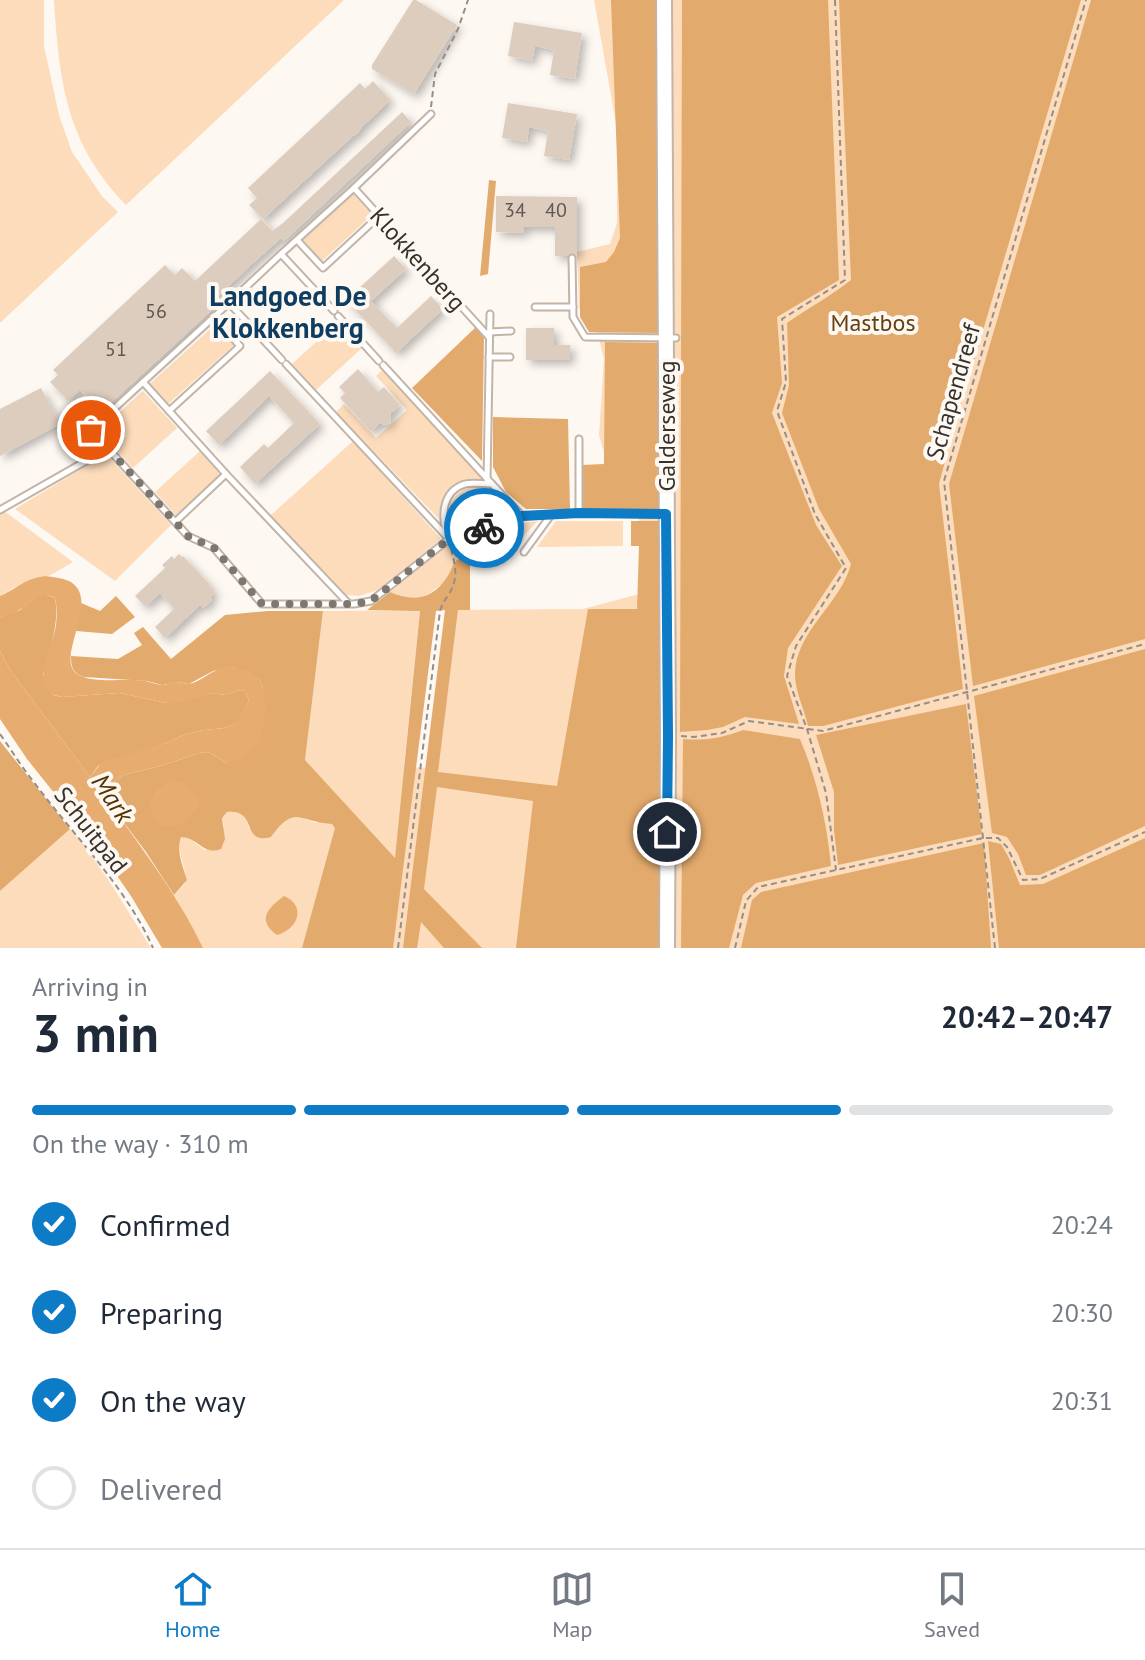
<!DOCTYPE html>
<html lang="en">
<head>
<meta charset="utf-8">
<style>
  :root { --surface:#fff; --page:#f2f2f3; --text:#1f2937; --muted:#747a83; --line:#e0e1e3; --accent:#0e7bc6 }
  body { margin:0; font-family:"PT Sans",sans-serif; background:var(--page); color:var(--text); height:100vh; display:flex; flex-direction:column; font-size:30px; white-space:nowrap }
  * { box-sizing:border-box; margin:0 }
  p { font-size:26px; color:var(--muted) }
  .icon { flex:none; width:44px; height:44px; fill:none; stroke:currentColor; stroke-width:2; stroke-linecap:round; stroke-linejoin:round }
  .map { position:relative; height:948px; overflow:hidden }
  .details { display:flex; flex-direction:column; background:var(--surface); flex:1 }
  .details>* { flex:none }
  .pin { position:absolute; display:grid; place-items:center; width:68px; height:68px; color:#fff; margin:-34px; border:4px solid #fff; border-radius:50%; box-shadow:0 2px 8px #0007 }
  .courier { position:absolute; display:grid; place-items:center; width:80px; height:80px; margin:-40px; border:6px solid #0e7bc6; border-radius:50%; background:#fff; color:#222; box-shadow:0 2px 10px #0007 }
  .summary em { font-style:normal; font-weight:600 }
  .summary div { display:flex; flex-direction:column-reverse }
  .summary { display:flex; align-items:center; justify-content:space-between; height:136px; padding:0 32px }
  h1 { font-size:52px; font-weight:600; line-height:60px }
  .bar { display:grid; grid-template-columns:repeat(4,1fr); gap:12px 8px; align-content:center; height:96px; padding:0 32px }
  .bar i { height:10px; border-radius:6px; background:var(--line) }
  .bar .selected { background:var(--accent) }
  .bar p { grid-column:span 4 }
  ol { padding:0 32px; list-style:none }
  li { display:flex; align-items:center; gap:24px; height:88px }
  li p { margin-inline-start:auto }
  li .icon { padding:8px; border-radius:50%; background:var(--accent); color:#fff; stroke-width:4 }
  li:last-child { color:var(--muted) }
  li i { width:44px; height:44px; border:4px solid var(--line); border-radius:50% }
  .dock { display:flex; justify-content:space-around; align-items:center; height:112px; border-top:2px solid var(--line); background:var(--surface); font-size:22px; color:var(--muted) }
  .dock a { display:grid; justify-items:center; gap:4px }
  .dock .selected { color:var(--accent) }
  .map>svg:first-child { display:block }
  .green { fill:#fcdcbb }
  .forest { fill:#e3aa6d }
  .water { fill:#e6ac70 }
  .building { fill:#dccdbf; filter:url(#shadow) }
  .lines { fill:none; stroke-linecap:round; stroke-linejoin:round }
  .service-casing { stroke:#c2b4a6; stroke-width:9 }
  .tertiary-casing { stroke:#c2b4a6; stroke-width:18 }
  .path { stroke:#958f89; stroke-width:2; stroke-dasharray:6 4; stroke-linecap:butt }
  .service { stroke:#fff; stroke-width:5 }
  .tertiary { stroke:#fff; stroke-width:14 }
  .done { stroke:#7d7771; stroke-width:8; stroke-dasharray:0 14.4 }
  .route { stroke:#0e7bc6; stroke-width:10 }
  .labels { text-anchor:middle; dominant-baseline:central; stroke-width:8; stroke-linejoin:round; paint-order:stroke }
  .number-label { font-size:20px; fill:#605851 }
  .street-label { font-size:24px; fill:#37312c; stroke:#fef8f2 }
  .park-label { font-size:24px; fill:#653f10; stroke:#fef8f2 }
  .water-label { font-size:26px; font-style:italic; fill:#563100; stroke:#fef8f2 }
  .quarter-label { font-size:28px; font-weight:bold; fill:#0e3d61; stroke:#fef8f2 }
</style>
</head>
<body>
<div class="map">
<svg width="1145" height="948" viewBox="0 0 1145 948">
  <defs>
    <filter id="shadow"><feDropShadow dx="4.5" dy="4.5" stdDeviation="4" flood-color="#0004"/></filter>
  </defs>
  <rect width="100%" height="100%" fill="#fef8f2"/>
  <g class="green">
    <path d="M0,0H44V46L59,115L72,152L102,196L118,212L0,323Z"/>
    <path d="M54,0H344L126,205C66,144 59,81 54,0Z"/>
    <path d="M594,0H1145V948H203L174,895C175,894 183,886 184,885C190,872 175,854 181,837H187L205,850L224,826L222,818L227,812C241,811 246,815 249,828L271,837C287,814 291,814 317,823L339,798L305,760L323,611L420,610L404,767L438,768L458,610L583,609L639,594V500L604,453L599,435L604,359L595,323L579,308L577,252L610,244L617,223V129Z"/>
    <path d="M353,194L372,215L321,262L302,241Z"/>
    <path d="M339,321L363,347L316,390L292,364Z"/>
    <path d="M216,324L235,344L167,405L149,385Z"/>
    <path d="M382,370L485,480C458,477 440,492 439,519L336,412L344,404L376,438L407,410L376,376Z"/>
    <path d="M143,391L177,428L133,468L99,431Z"/>
    <path d="M353,441L441,539L378,590L359,596L345,595L270,516Z"/>
    <path d="M200,451L221,475L176,515L155,492Z"/>
    <path d="M106,454L171,525L115,581L15,509Z"/>
    <path d="M473,486L493,489L514,511L451,531C440,512 453,491 473,486Z"/>
    <path d="M0,508L73,562L49,576H45L13,588L0,596Z"/>
    <path d="M538,521L520,539L458,560L443,583L430,593L418,599L404,598L390,592L446,547L521,523Z"/>
    <path d="M556,521H623V546L537,547Z"/>
    <path d="M70,829L85,846L113,887L151,948H0V891Z"/>
  </g>
  <g class="forest">
    <path d="M611,0H658L659,333L589,332L580,317V267L606,262L614,252L620,238Z"/>
    <path d="M682,0H828L839,280L777,317L782,383L772,413L816,525L842,566L788,648L784,676L799,724L745,717L723,727L707,730L680,732Z"/>
    <path d="M839,0H1081L954,428L939,484L963,689L823,726H808C805,712 795,690 795,676C794,632 841,604 851,564L819,509L782,413L789,385L787,323C808,308 831,296 851,280Z"/>
    <path d="M1091,0H1145V639L973,686L949,484Z"/>
    <path d="M489,180L496,181L488,274L480,276Z"/>
    <path d="M476,327L484,338L482,461L412,388Z"/>
    <path d="M605,342L659,343V509H581L582,465L604,464Z"/>
    <path d="M493,417L568,419L570,509H526L506,492L493,467Z"/>
    <path d="M631,521H659L661,948H516L533,801L437,787L424,889L482,948H444L421,922L417,948H403L445,610L436,611L393,948H302L335,828L332,824C298,822 295,804 271,837C240,845 259,809 227,812L222,818L225,839L221,849C204,856 197,837 181,837C176,852 183,866 187,880L174,895L146,852L104,796L108,786L124,775L164,765L199,753L207,752L212,754L226,763L263,687L259,679L251,673L232,667L213,671L189,684L177,682L162,685L147,681L84,677C73,673 71,668 71,656L118,659L142,645L134,633L143,627L171,659L225,615L268,611H323L305,760L395,858L420,611L367,610L390,592C413,602 432,600 447,577C450,573 453,564 457,560C461,558 466,558 470,556V610H458L438,772L557,786L588,609H637L639,546H631Z"/>
    <path d="M44,594L55,598C60,624 49,650 43,675L53,695L62,697L119,693L167,703L212,693L225,695L241,690L245,691L249,701L239,721L233,725L224,728L204,730L186,734L166,743L102,764L98,766L90,777L11,671L0,651V618L20,610L36,597Z"/>
    <path d="M116,596L135,617L112,634L76,631L81,603L100,611Z"/>
    <path d="M1145,649V826L1040,875H1026L1018,854L1007,837L992,833L974,696Z"/>
    <path d="M966,704L982,834L838,865L834,830V792L816,735Z"/>
    <path d="M743,730L800,739C817,779 827,823 831,866L756,883L743,895L729,948H681L683,739C705,741 722,738 743,730Z"/>
    <path d="M0,741L70,829L0,891Z"/>
    <path d="M1145,838V948H999L988,841L1001,844L1009,858L1020,885L1043,884Z"/>
    <path d="M984,843L991,948H741L752,900L761,892Z"/>
  </g>
  <g class="water">
    <path d="M45,576C53,577 62,578 69,581C104,599 51,661 79,675C95,684 126,678 145,681C151,682 157,685 163,685C167,685 171,682 175,682C181,682 186,685 193,683C208,677 219,663 238,668C245,669 254,673 259,679C269,693 266,731 257,744C250,754 238,761 226,763L212,754L207,752L199,753L164,765L124,775L108,786L104,795C139,845 177,893 203,948H162L131,896L95,844L27,759L0,719V651L11,671L90,777L102,762L166,743L186,734L204,730L224,728L233,725L239,720L249,701L245,691L241,690L225,695L212,693L178,703H167L119,693L62,697L54,695L46,690C37,670 53,645 56,625C57,615 57,607 55,598C37,589 33,603 19,610C13,614 6,616 0,618V596C18,588 24,579 45,576Z"/>
    <path d="M174,780C186,781 197,794 200,805C163,860 125,796 174,780Z"/>
    <path d="M284,896C307,906 298,929 277,935C256,920 268,908 284,896Z"/>
  </g>
  <g class="building">
    <path d="M413,0H416L457,25L414,94L372,69V65Z"/>
    <path d="M514,22L582,33L575,79L550,75L554,50L535,46L532,61L508,56Z"/>
    <path d="M373,81L390,100L362,127L358,133L353,136L263,219L249,205L257,198L248,188L360,83L365,89Z"/>
    <path d="M508,103L577,114L569,160L544,156L548,131L529,127L527,142L502,138Z"/>
    <path d="M402,112L411,122L284,241L281,238L251,265L213,301L217,305L89,423L80,413L91,402L80,390L68,401L50,382L58,375L53,370L165,265L175,275L182,268L195,281L261,219L272,231L283,223Z"/>
    <path d="M496,196L577,197V256L573,253L567,256H555V227H524V233L496,232Z"/>
    <path d="M394,256L406,269L371,301L397,328L431,296L443,309L396,353L346,300Z"/>
    <path d="M526,328H554V345H570V360H526Z"/>
    <path d="M358,369L378,392L384,387L400,405L391,413L390,423L385,425L380,423L371,432L340,398L345,393L339,387Z"/>
    <path d="M270,371L320,424L255,484L240,467L264,444L268,448L294,423L269,396L219,445L206,431Z"/>
    <path d="M41,388L60,424L0,456V409Z"/>
    <path d="M179,554L182,557L183,556L210,585L209,586L215,592L210,597L212,600L203,608L200,605L165,638L155,627L174,609L160,593L147,605H144L135,596L165,568L162,565L172,556L174,559Z"/>
  </g>
  <g class="lines">
    <g class="service-casing">
      <g id="service">
        <path d="M431,114L354,188L489,337"/>
        <path d="M297,240L323,268L379,216"/>
        <path d="M281,254L354,188"/>
        <path d="M572,258L573,317L585,337L676,338"/>
        <path d="M535,307H573"/>
        <path d="M338,316L379,361"/>
        <path d="M489,332L511,331"/>
        <path d="M489,357H510"/>
        <path d="M282,360L229,303L281,254L334,311"/>
        <path d="M286,364L449,539"/>
        <path d="M383,365L492,484"/>
        <path d="M143,382L229,303"/>
        <path d="M169,411L240,346L214,316"/>
        <path d="M226,474L348,603"/>
        <path d="M487,479L490,314"/>
        <path d="M0,510L107,449"/>
        <path d="M579,513V439"/>
        <path d="M175,522L226,474L143,382L91,430L188,536L214,548L262,604H354L371,601L449,539L522,516L579,513L665,514"/>
        <path d="M447,535C441,516 442,491 465,484C473,482 483,484 492,484L522,516"/>
        <path d="M524,552L551,515"/>
      </g>
    </g>
    <g class="tertiary-casing">
      <path id="tertiary" d="M664,0L668,736L667,948"/>
    </g>
    <g class="path">
      <path d="M835,0L845,280L782,319L786,382L777,411L815,514L846,568L796,646L787,676L807,729L826,793L836,870"/>
      <path d="M431,107L435,74L458,29L468,0"/>
      <path d="M0,734C12,751 23,769 36,785C75,837 126,887 153,948"/>
      <path d="M681,736L694,737L722,733L749,721L823,731L1145,644"/>
      <path d="M398,948L440,611C442,604 445,600 449,594C459,578 455,565 451,548"/>
      <path d="M735,948L746,901L758,887L983,838H998L1007,847L1023,880L1040,879L1145,832"/>
      <path d="M995,948L944,481L1086,0"/>
    </g>
    <use href="#service" class="service"/>
    <use href="#tertiary" class="tertiary"/>
  </g>
  <g class="lines">
    <path class="done" d="M91,430L188,536L214,548L262,604H354L371,601L449,539L484,528"/>
    <path class="route" d="M484,528L522,516L579,513L666,514L668,736L667,832"/>
  </g>
  <g class="labels">
    <g class="number-label">
      <text x="515" y="210">34</text>
      <text x="556" y="210">40</text>
      <text x="156" y="311">56</text>
      <text x="116" y="349">51</text>
    </g>
    <g class="street-label">
      <text transform="translate(418 259) rotate(48)">Klokkenberg</text>
      <text transform="translate(953 392) rotate(-74)">Schapendreef</text>
      <text transform="translate(666 426) rotate(-90)">Galderseweg</text>
      <text transform="translate(91 830) rotate(52)">Schuitpad</text>
    </g>
    <g class="park-label">
      <text x="873" y="322">Mastbos</text>
    </g>
    <g class="water-label">
      <text transform="translate(113 798) rotate(56)">Mark</text>
    </g>
    <g class="quarter-label">
      <text x="288" y="295">Landgoed De<tspan x="288" dy="32">Klokkenberg</tspan></text>
    </g>
  </g>
</svg>
<div class="pin" style="left:91px;top:430px;background:#ea580c"><svg class="icon" aria-label="bag" viewBox="0 0 24 24"><path d="M5 8h14l-1 12H6zM9 8a3 3 0 0 1 6 0"/></svg></div>
<div class="pin" style="left:667px;top:832px;background:#1f2937"><svg class="icon" aria-label="home" viewBox="0 0 24 24"><path d="M3 11l9-7 9 7M6 9v11h12V9"/></svg></div>
<div class="courier" style="left:484px;top:528px"><svg class="icon" aria-label="bike" viewBox="0 0 24 24"><circle cx="6" cy="16" r="4"/><circle cx="18" cy="16" r="4"/><path d="M6 16l4-8h5l3 8M10 8l3 8H6M13 5h3"/></svg></div>
</div>
<section class="details">
<div class="summary"><div><h1>3 min</h1><p>Arriving in</p></div><em>20:42–20:47</em></div>
<div class="bar"><i class="selected"></i><i class="selected"></i><i class="selected"></i><i></i><p>On the way · 310 m</p></div>
<ol>
<li><svg class="icon" aria-label="check" viewBox="0 0 24 24"><path d="M5 12l5 5 9-10"/></svg>Confirmed<p>20:24</p></li>
<li><svg class="icon" aria-label="check" viewBox="0 0 24 24"><path d="M5 12l5 5 9-10"/></svg>Preparing<p>20:30</p></li>
<li><svg class="icon" aria-label="check" viewBox="0 0 24 24"><path d="M5 12l5 5 9-10"/></svg>On the way<p>20:31</p></li>
<li><i></i>Delivered</li>
</ol>
</section>
<nav class="dock">
<a class="selected"><svg class="icon" aria-label="home" viewBox="0 0 24 24"><path d="M3 11l9-7 9 7M6 9v11h12V9"/></svg>Home</a>
<a><svg class="icon" aria-label="map" viewBox="0 0 24 24"><path d="M3 6l6-2 6 2 6-2v14l-6 2-6-2-6 2zM9 4v14M15 6v14"/></svg>Map</a>
<a><svg class="icon" aria-label="saved" viewBox="0 0 24 24"><path d="M7 4h10v16l-5-4-5 4z"/></svg>Saved</a>
</nav>
</body>
</html>
